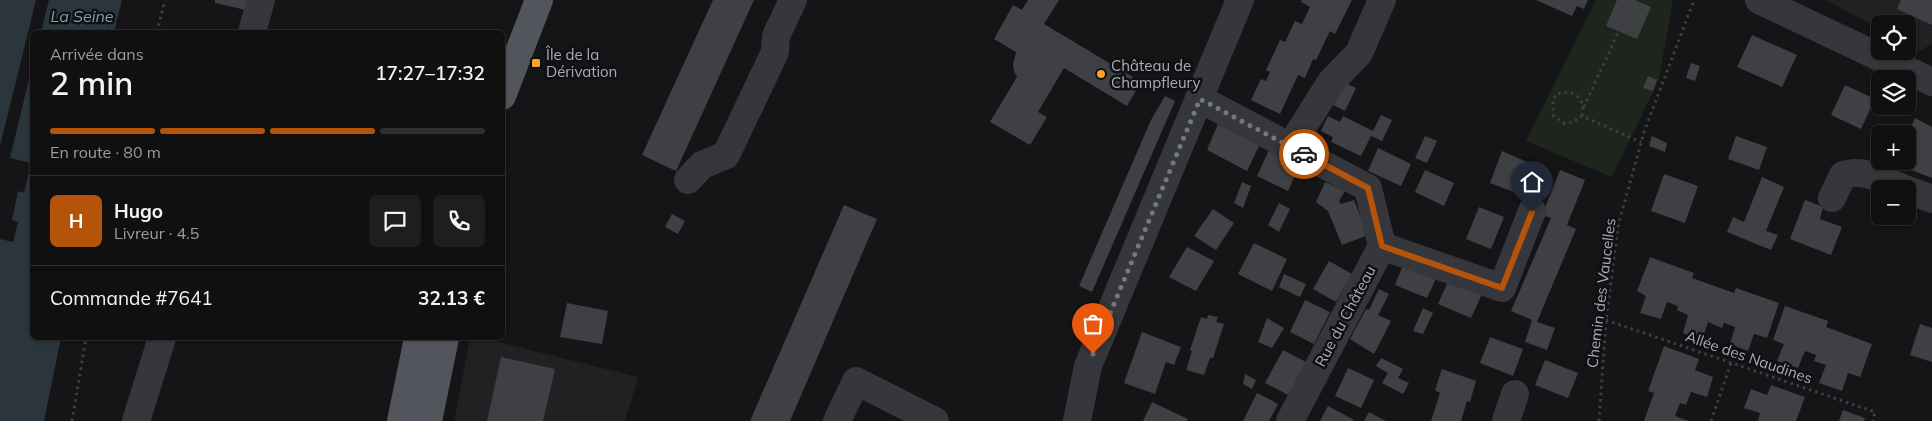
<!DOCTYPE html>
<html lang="fr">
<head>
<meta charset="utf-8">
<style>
  :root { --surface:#101011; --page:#1e1e1f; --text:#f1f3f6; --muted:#9c9d9f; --line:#303031; --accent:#b45309 }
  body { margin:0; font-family:Mulish,sans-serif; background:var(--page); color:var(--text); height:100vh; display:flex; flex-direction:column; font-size:19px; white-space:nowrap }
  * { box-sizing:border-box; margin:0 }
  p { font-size:16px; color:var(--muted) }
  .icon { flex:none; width:28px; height:28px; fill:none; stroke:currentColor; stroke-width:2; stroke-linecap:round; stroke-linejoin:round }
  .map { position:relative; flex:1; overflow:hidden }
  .sheet { position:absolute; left:30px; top:30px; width:475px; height:310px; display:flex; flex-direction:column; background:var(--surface); border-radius:8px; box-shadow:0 1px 4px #0004,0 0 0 1px var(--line) }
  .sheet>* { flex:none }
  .fabs { position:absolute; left:1871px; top:15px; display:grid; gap:10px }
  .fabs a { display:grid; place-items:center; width:45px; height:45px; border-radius:8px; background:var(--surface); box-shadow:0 1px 4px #0004,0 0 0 1px var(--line); font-size:25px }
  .pin { position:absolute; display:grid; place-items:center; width:42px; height:42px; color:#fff; margin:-51px -21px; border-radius:50% 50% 50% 0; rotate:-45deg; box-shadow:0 0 5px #0007 }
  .pin .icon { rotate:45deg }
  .courier { position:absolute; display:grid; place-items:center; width:50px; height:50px; margin:-25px; border:4px solid #b45309; border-radius:50%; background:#fff; color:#222; box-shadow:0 1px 6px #0007 }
  .headline em { font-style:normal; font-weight:600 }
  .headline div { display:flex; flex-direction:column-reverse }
  .headline { display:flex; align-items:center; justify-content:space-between; height:85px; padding:0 20px }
  h1 { font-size:32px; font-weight:600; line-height:38px }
  .bar { display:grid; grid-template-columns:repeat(4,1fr); gap:8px 5px; align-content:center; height:60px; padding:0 20px }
  .bar i { height:6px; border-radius:4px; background:var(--line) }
  .bar .on { background:var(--accent) }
  .bar p { grid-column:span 4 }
  .line { display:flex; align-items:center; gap:12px; padding:0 20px; border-top:1px solid var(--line) }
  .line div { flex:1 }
  .round { display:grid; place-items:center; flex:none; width:52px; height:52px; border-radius:8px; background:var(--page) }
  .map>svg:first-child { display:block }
  .built { fill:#212124 }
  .green { fill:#1d251d }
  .water { fill:#2a363c }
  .building { fill:#3f4044 }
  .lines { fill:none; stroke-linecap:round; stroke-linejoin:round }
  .path { stroke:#3c3f43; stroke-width:3; stroke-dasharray:2.5 4; stroke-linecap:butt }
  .minor { stroke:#36373c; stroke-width:28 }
  .major { stroke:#52555b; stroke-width:28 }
  .done { stroke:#737880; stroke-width:5; stroke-dasharray:0 9 }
  .route { stroke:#b45309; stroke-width:6 }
  .poi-dot { fill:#fca228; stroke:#101012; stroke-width:2 }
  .labels { text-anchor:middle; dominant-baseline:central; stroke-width:5; stroke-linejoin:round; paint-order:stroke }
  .poi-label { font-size:15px; fill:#a6adb8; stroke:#101012; text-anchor:start }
  .street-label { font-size:15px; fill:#a6adb8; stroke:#101012 }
  .water-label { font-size:16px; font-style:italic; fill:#7b9fb5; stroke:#101012 }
</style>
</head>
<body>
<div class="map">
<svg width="1932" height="421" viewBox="0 0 1932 421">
  <rect width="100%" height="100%" fill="#151517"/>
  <g class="built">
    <path d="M1826,0H1932V43L1920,51L1908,44V24H1880V29Z"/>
    <path d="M470,338H482L638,377L625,421H454Z"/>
  </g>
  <path class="green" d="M1596,0H1673L1659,79L1612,177L1526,141Z"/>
  <g class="water">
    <path d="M0,0H36L0,146Z"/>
    <path d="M49,0H122L114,32H41Z"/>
    <path d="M32,67V338H61L44,421H0V239L13,242L18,222L12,220L18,191L24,193L31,163L10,158Z"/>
  </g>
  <g class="building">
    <path d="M215,0H249L246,10L215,3Z"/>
    <path d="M713,0H754L676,171L642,155Z"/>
    <path d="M1028,0H1059L1044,24L1141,82L1127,106L1064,68L1038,112L1047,117L1030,145L990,122L1017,77L1014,71L1013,65L1016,52L994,39L1013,5L1022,10Z"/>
    <path d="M1302,0H1352L1335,34L1330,31L1316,60L1313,59L1305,78L1298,75L1280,114L1251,100L1261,79L1266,81L1270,72L1266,70L1280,40L1285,42L1295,21L1302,24L1310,7L1301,2Z"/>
    <path d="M1536,0H1588L1584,9L1577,6L1572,16Z"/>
    <path d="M1617,0H1635L1651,7L1637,39L1606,26Z"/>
    <path d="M1901,0H1932V25L1897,9Z"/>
    <path d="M1752,35L1797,55L1782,87L1737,67Z"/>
    <path d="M1691,63L1700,66L1695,81L1686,78Z"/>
    <path d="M1648,76L1657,80L1653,91L1643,88Z"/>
    <path d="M1343,82L1356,88L1345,111L1333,105Z"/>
    <path d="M1845,85L1875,99L1861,129L1831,115Z"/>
    <path d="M1165,96L1175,101L1092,292L1079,286L1151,120Z"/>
    <path d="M1381,115L1392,120L1382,141L1371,136L1361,156L1331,142L1333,137L1321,131L1328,116L1340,122L1343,116L1373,131Z"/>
    <path d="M1915,118L1932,127V178L1911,170L1917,157L1908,153V134Z"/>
    <path d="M1218,124L1260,144L1247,171L1207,150Z"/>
    <path d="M1425,136L1437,141L1427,163L1415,158Z"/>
    <path d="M1652,136L1667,143L1665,152L1649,146Z"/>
    <path d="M1736,136L1767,147L1759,170L1728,159Z"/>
    <path d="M1378,148L1411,164L1401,186L1368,171Z"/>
    <path d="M1269,150L1300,164L1288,191L1257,176Z"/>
    <path d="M1502,151L1527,162L1514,192L1490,183Z"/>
    <path d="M1425,170L1454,183L1444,206L1415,192Z"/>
    <path d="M1560,170L1585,180L1567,225L1576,229L1537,322L1555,328L1547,350L1525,342L1532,320L1511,311L1551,218L1542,215Z"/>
    <path d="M1664,174L1698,186L1685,223L1651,211Z"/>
    <path d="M1762,177L1784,187L1766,231L1778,235L1771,250L1727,232L1733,217L1744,222Z"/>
    <path d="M1242,182L1251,186L1243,208L1234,203Z"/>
    <path d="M1325,182L1345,191L1339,201L1341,204L1354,200L1368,235L1342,245L1328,211L1316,202Z"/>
    <path d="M1805,200L1823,207L1820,219L1842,227L1831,255L1790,239Z"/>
    <path d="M1279,203L1290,209L1279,232L1268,225Z"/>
    <path d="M844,205L877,219L790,421H750Z"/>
    <path d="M1479,207L1504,217L1491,249L1466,239Z"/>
    <path d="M1213,209L1234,223L1216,250L1194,236Z"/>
    <path d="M672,214L685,221L678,234L665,227Z"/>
    <path d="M1254,243L1287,259L1272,291L1238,274Z"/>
    <path d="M1187,247L1214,261L1196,291L1169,277Z"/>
    <path d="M1650,257L1694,273L1692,278L1734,293L1736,288L1779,303L1767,338L1754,334L1748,351L1730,344L1735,327L1724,323L1722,328L1708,322L1702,340L1683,333L1688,315L1677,310L1678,306L1667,302L1661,319L1640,313L1646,296L1637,291Z"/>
    <path d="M1405,260L1438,274L1427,298L1395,285Z"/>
    <path d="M1329,261L1352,274L1336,302L1313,289Z"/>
    <path d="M1284,274L1306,284L1300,297L1279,287Z"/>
    <path d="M1449,279L1482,294L1471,318L1438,304Z"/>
    <path d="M1379,289L1389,294L1378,315L1391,321L1374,354L1350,339L1366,309L1369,310Z"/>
    <path d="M1305,300L1330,312L1314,344L1290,332Z"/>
    <path d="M567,303L608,311L602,344L560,337Z"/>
    <path d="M1785,306L1828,321L1826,327L1872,344L1860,377L1848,373L1842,391L1819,383L1826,365L1814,361L1816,355L1805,351L1798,368L1777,361L1784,344L1773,340Z"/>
    <path d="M1423,308L1433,313L1423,334L1413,331Z"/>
    <path d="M1208,315L1218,317L1216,322L1224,324L1213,358H1210L1204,375L1186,370L1192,351L1190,350L1201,317L1207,319Z"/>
    <path d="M1267,318L1284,328L1272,348L1258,342Z"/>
    <path d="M1920,324L1932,328V362L1910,355Z"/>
    <path d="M1142,332L1181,347L1174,365L1166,362L1155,394L1124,383Z"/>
    <path d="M1490,337L1523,349L1513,376L1480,363Z"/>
    <path d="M1664,346L1699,359L1695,370L1713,377L1707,397L1691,392L1686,405L1680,403L1675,416L1689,421H1644L1654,393L1648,391Z"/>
    <path d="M1283,350L1308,363L1290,396L1265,383Z"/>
    <path d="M501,357L555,369L543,421H487Z"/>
    <path d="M1381,358L1403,369L1398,378L1409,383L1403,394L1382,383L1388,373L1376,366Z"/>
    <path d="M1545,360L1578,373L1568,398L1535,385Z"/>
    <path d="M1348,368L1374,380L1361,408L1335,396Z"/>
    <path d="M1442,369L1476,381L1470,402L1467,401L1461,421H1431L1440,393L1435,390Z"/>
    <path d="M1245,374L1256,380L1252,389L1243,384Z"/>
    <path d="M1771,385L1805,397L1796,421H1758L1760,413L1744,408L1751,389L1767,395Z"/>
    <path d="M1257,393L1278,404L1269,421H1243Z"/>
    <path d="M1152,402L1188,419L1187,421H1143Z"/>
    <path d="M1328,406L1354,420L1353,421H1320Z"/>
    <path d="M1843,410L1865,418L1864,421H1839Z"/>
    <path d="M1369,412L1386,421H1364Z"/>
  </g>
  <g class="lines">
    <g class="path">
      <path d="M157,32L165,0"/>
      <path d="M1584,107L1633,0"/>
      <path d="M1582,116C1586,97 1574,89 1556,94L1553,100V115L1565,124L1573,122L1582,116L1641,142"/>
      <path d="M1606,320L1875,412L1873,421"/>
      <path d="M72,421L86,338"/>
      <path d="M1599,421L1606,320L1618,226L1644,132L1694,0"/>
      <path d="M1711,421L1731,363"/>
    </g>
    <g class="minor">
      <path d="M1759,0L1932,82"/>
      <path d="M252,32L261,0"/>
      <path d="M1200,99L1368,188L1382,246L1290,421"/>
      <path d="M1290,147L1331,82L1359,53L1382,0"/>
      <path d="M688,180L702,165L726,155L775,52L776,36L793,0"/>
      <path d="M1908,190L1932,199"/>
      <path d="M1832,198L1843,175C1865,168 1885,181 1905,189"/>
      <path d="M1382,246L1502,288L1532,211"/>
      <path d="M136,421L162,338"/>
      <path d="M837,421L856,381L935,421"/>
      <path d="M1077,421L1088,366L1240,0"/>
      <path d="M1506,421L1515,394"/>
    </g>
    <g class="major">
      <path d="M502,96L539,0"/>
      <path d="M401,421L418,338"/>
      <path d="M428,421L445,338"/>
    </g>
  </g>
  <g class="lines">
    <path class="done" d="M1093,354L1200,99L1304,154"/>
    <path class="route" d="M1304,154L1368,188L1382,246L1502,288L1532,212"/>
  </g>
  <g class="poi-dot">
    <rect x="531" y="58" width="10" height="10" rx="2.5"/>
    <circle cx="1101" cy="74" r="5"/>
  </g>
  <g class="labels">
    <g class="poi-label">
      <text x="546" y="54">Île de la<tspan x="546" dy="17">Dérivation</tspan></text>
      <text x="1111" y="65">Château de<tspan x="1111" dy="17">Champfleury</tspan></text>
    </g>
    <g class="street-label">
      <text transform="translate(1601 293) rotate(-83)">Chemin des Vaucelles</text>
      <text transform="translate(1345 316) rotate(-62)">Rue du Château</text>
      <text transform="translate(1749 357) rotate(19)">Allée des Naudines</text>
    </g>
    <g class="water-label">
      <text x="82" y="16">La Seine</text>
    </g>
  </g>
</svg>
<div class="fabs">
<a><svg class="icon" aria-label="locate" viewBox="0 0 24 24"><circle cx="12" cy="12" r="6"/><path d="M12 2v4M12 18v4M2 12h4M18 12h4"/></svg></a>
<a><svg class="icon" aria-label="layers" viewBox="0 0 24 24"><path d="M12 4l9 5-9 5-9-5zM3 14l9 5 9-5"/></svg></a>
<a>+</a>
<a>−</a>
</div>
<div class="pin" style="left:1093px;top:354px;background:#ea580c"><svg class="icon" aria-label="bag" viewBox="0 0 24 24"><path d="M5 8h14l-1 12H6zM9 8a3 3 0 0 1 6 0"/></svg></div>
<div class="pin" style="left:1532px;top:212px;background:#1f2937"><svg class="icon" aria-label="home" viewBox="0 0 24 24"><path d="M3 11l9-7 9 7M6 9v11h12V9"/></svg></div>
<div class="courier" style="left:1304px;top:154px"><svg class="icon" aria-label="car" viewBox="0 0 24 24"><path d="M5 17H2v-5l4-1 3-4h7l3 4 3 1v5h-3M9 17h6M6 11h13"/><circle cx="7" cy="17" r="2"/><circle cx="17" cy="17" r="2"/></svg></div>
<section class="sheet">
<div class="headline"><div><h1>2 min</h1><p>Arrivée dans</p></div><em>17:27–17:32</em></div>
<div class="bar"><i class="on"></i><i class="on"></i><i class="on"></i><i></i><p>En route · 80 m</p></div>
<div class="line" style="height:90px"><b class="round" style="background:var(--accent);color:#fff">H</b><div><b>Hugo</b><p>Livreur · 4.5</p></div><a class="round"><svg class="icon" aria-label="chat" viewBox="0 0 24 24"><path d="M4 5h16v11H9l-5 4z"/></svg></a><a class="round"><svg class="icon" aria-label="phone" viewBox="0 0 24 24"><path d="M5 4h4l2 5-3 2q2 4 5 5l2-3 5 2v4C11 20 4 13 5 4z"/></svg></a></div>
<div class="line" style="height:65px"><div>Commande #7641</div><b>32.13 €</b></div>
</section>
</div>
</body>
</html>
